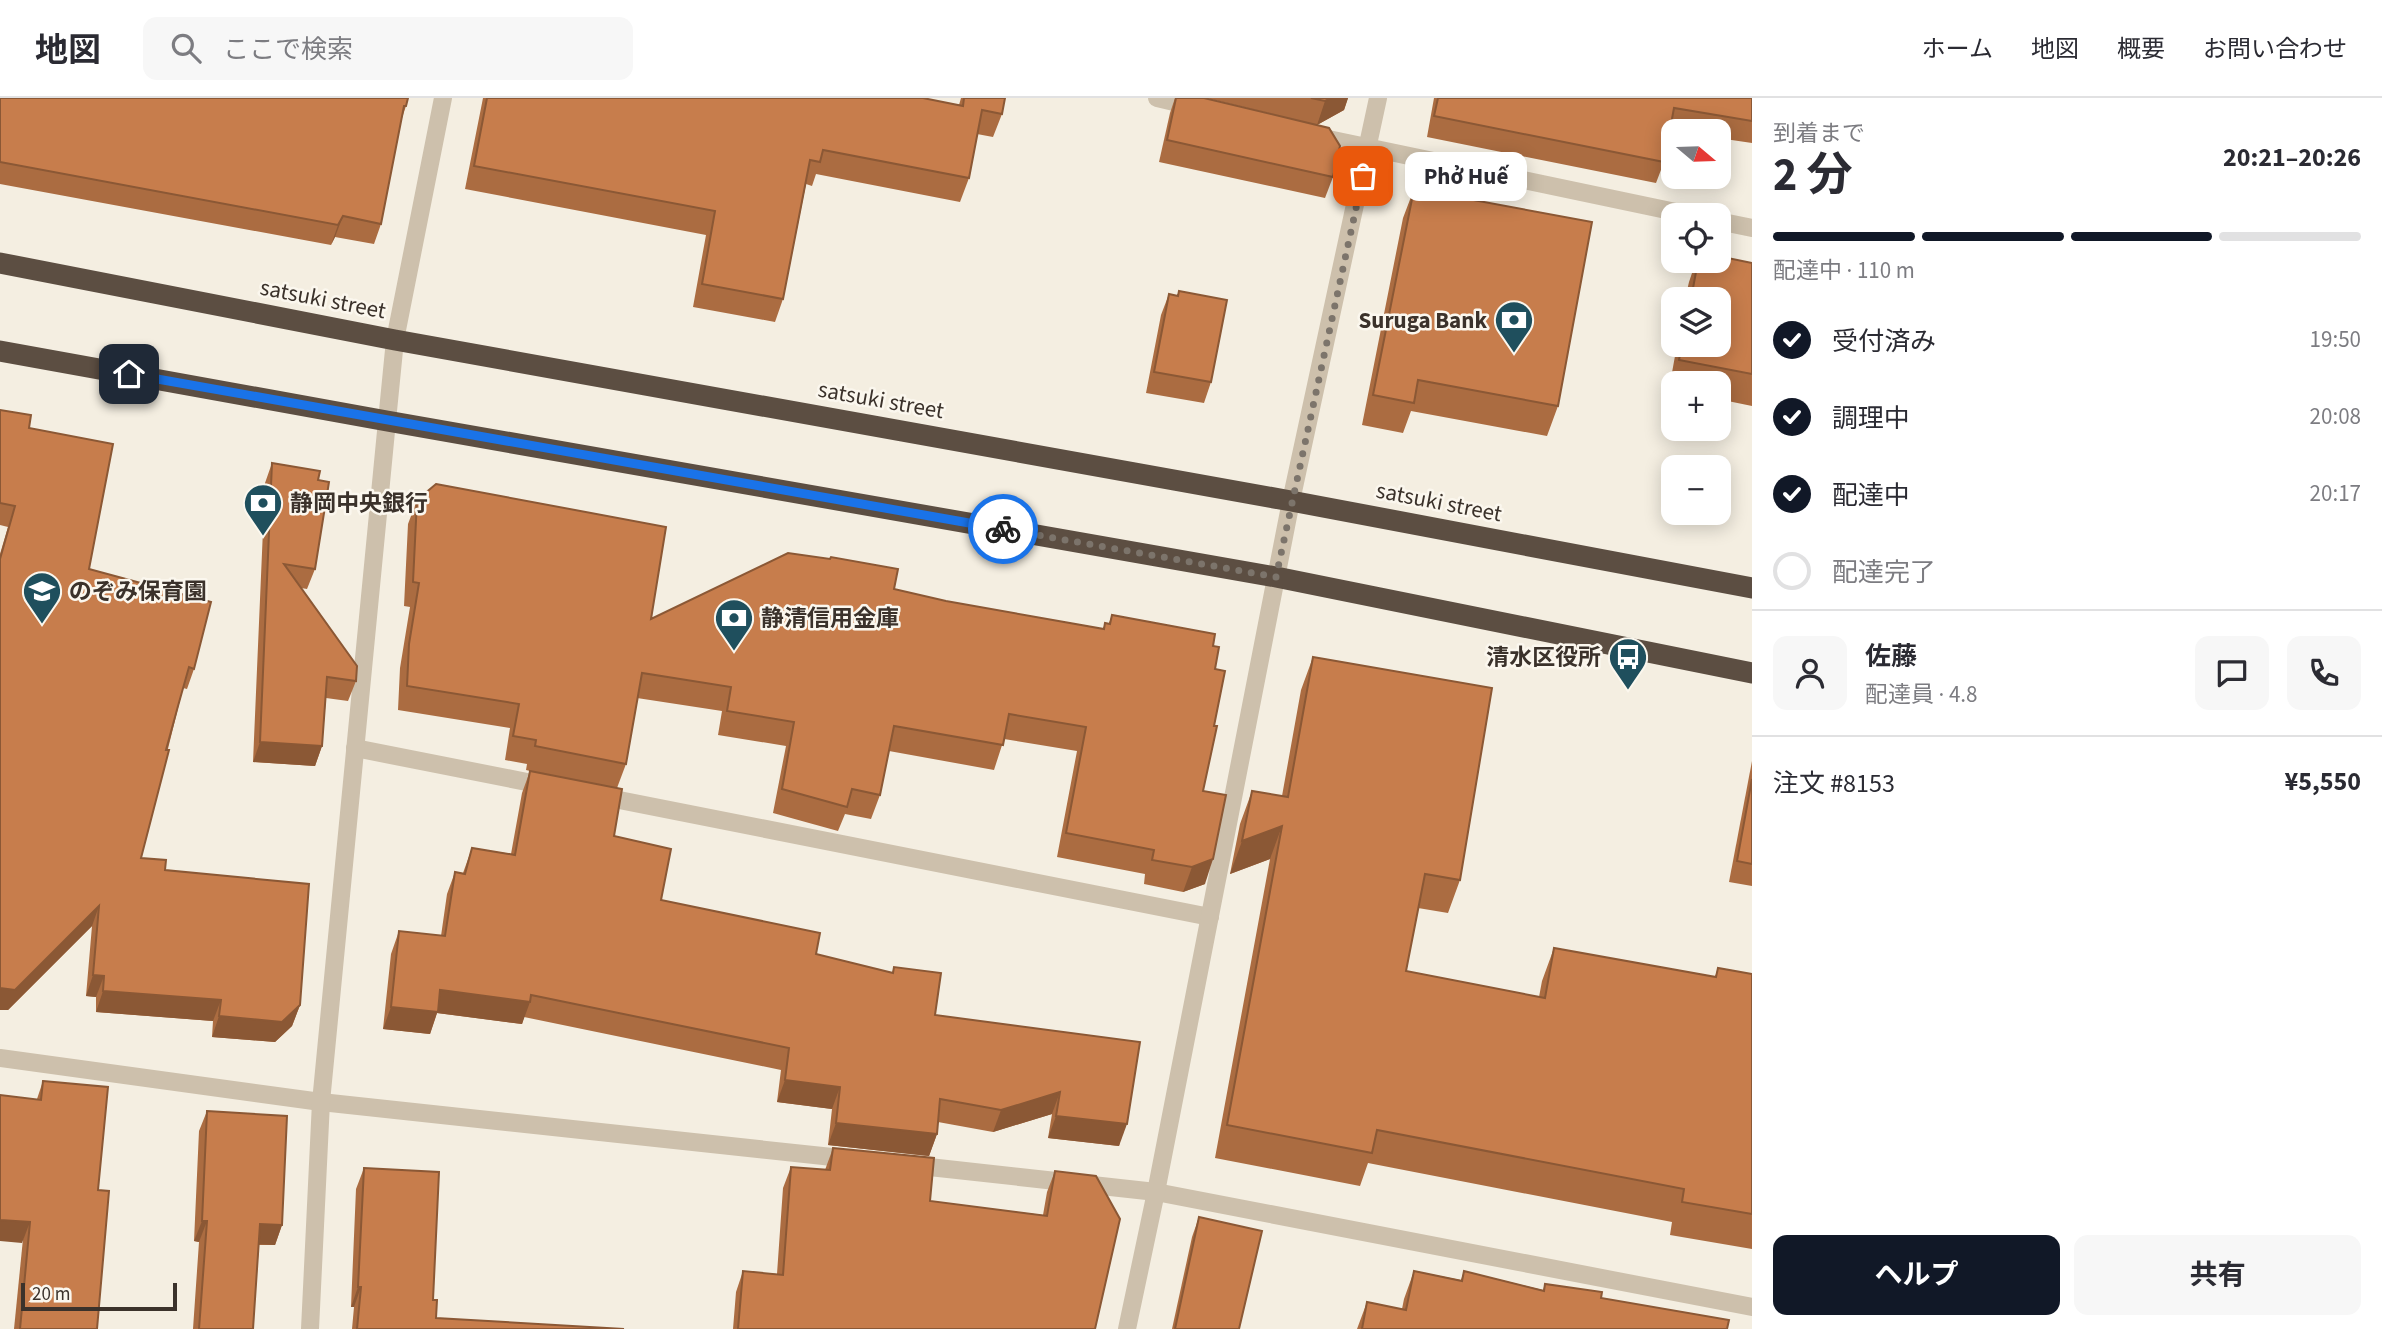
<!DOCTYPE html>
<html lang="ja">
<head>
<meta charset="utf-8">
<style>
  :root { --surface:#fff; --page:#f7f7f7; --text:#2b2b33; --muted:#7c7c81; --line:#e1e1e2; --accent:#111827 }
  body { margin:0; font-family:"Source Sans 3","Noto Sans JP",sans-serif; background:var(--page); color:var(--text); height:100vh; display:flex; flex-direction:column; font-size:26px; white-space:nowrap }
  * { box-sizing:border-box; margin:0 }
  p { font-size:23px; color:var(--muted) }
  .icon { flex:none; width:38px; height:38px; fill:none; stroke:currentColor; stroke-width:2; stroke-linecap:round; stroke-linejoin:round }
  .map { position:relative; flex:1; overflow:hidden }
  .panel { display:flex; flex-direction:column; background:var(--surface); width:630px }
  .panel>* { flex:none }
  .needle { width:46px; rotate:109deg }
  .fabs { position:absolute; left:1661px; top:21px; display:grid; gap:14px }
  .fabs a { display:grid; place-items:center; width:70px; height:70px; border-radius:14px; background:var(--surface); box-shadow:0 4px 18px #0003; font-size:35px }
  .scale { position:absolute; left:21px; bottom:18px; width:156px; box-sizing:border-box; padding-left:7px; border:4px solid #3b322b; border-top:0; font-size:19px; line-height:24px; white-space:nowrap; color:#3b322b; -webkit-text-stroke:5px #fbf7ee; paint-order:stroke }
  .pin { position:absolute; display:grid; place-items:center; width:60px; height:60px; color:#fff; margin:-30px; border-radius:14px; box-shadow:0 4px 10px #0006 }
  .courier { position:absolute; display:grid; place-items:center; width:70px; height:70px; margin:-35px; border:5px solid #1a73e8; border-radius:50%; background:#fff; color:#222; box-shadow:0 2px 9px #0007 }
  .bubble { position:absolute; height:49px; border-radius:14px; background:var(--surface); box-shadow:0 4px 18px #0003; font-size:23px; font-weight:700; line-height:49px; text-align:center }
  .overview em { font-style:normal; font-weight:700 }
  .overview div { display:flex; flex-direction:column-reverse }
  .overview { display:flex; align-items:center; justify-content:space-between; height:119px; padding:0 21px }
  h1 { font-size:46px; font-weight:700; line-height:52px }
  .bar { display:grid; grid-template-columns:repeat(4,1fr); gap:10px 7px; align-content:center; height:84px; padding:0 21px }
  .bar i { height:9px; border-radius:5px; background:var(--line) }
  .bar .selected { background:var(--accent) }
  .bar p { grid-column:span 4 }
  .line { display:flex; align-items:center; gap:18px; padding:0 21px; border-top:2px solid var(--line) }
  .line div { flex:1 }
  .round { display:grid; place-items:center; flex:none; width:74px; height:74px; border-radius:14px; background:var(--page) }
  ol { padding:0 21px; list-style:none }
  li { display:flex; align-items:center; gap:21px; height:77px }
  li p { margin-inline-start:auto }
  li .icon { padding:7px; border-radius:50%; background:var(--accent); color:#fff; stroke-width:4 }
  li:last-child { color:var(--muted) }
  li i { width:38px; height:38px; border:4px solid var(--line); border-radius:50% }
  .cta { display:flex; gap:14px; margin-top:auto; padding:14px 21px }
  .cta a { flex:1; height:80px; border-radius:14px; background:var(--accent); color:#fff; font-size:28px; font-weight:700; line-height:80px; text-align:center }
  .cta a+a { background:var(--page); color:var(--text) }
  header { display:flex; align-items:center; gap:42px; box-sizing:border-box; height:98px; padding:0 35px; background:var(--surface); border-bottom:2px solid var(--line) }
  header strong { font-size:33px }
  nav { display:flex; gap:38px; margin-inline-start:auto; font-size:24px }
  .search { width:490px; height:63px; background:var(--page); display:flex; align-items:center; gap:18px; box-sizing:border-box; padding:0 24px; border-radius:14px; color:var(--muted); font-size:26px }
  main { display:flex; flex:1; min-height:0 }
  .map>svg:first-child { display:block }
  .lines { fill:none; stroke-linecap:round; stroke-linejoin:round }
  .minor { stroke:#cdc0ac; stroke-width:18 }
  .highway { stroke:#5c4e42; stroke-width:21 }
  .wall { fill:#ab6c41 }
  .shaded-wall { fill:#8b5835 }
  .building { fill:#c77d4c; stroke:#8b5835; stroke-width:2 }
  .done { stroke:#7c746b; stroke-width:7; stroke-dasharray:0 12.6 }
  .route { stroke:#1a73e8; stroke-width:9 }
  .labels { text-anchor:middle; dominant-baseline:central; stroke-width:5; stroke-linejoin:round; paint-order:stroke }
  .street-label { font-size:23px; fill:#3b322b; stroke:#fbf7ee }
  .poi-label { font-size:23px; font-weight:bold; fill:#3b322b; stroke:#fbf7ee; text-anchor:start }
</style>
</head>
<body>
<header>
<strong>地図</strong>
<div class="search"><svg class="icon" aria-label="search" viewBox="0 0 24 24"><circle cx="10" cy="10" r="6"/><path d="M15 15l6 6"/></svg>ここで検索</div>
<nav><a>ホーム</a><a>地図</a><a>概要</a><a>お問い合わせ</a></nav>
</header>
<main>
<div class="map">
<svg width="1752" height="1231" viewBox="0 0 1752 1231">
  <rect width="100%" height="100%" fill="#f4eee1"/>
  <g class="lines">
    <g class="minor">
      <path d="M1157,0L1195,9"/>
      <path d="M1314,38L1690,117"/>
      <path d="M1718,123L1752,130"/>
      <path d="M355,650L547,688"/>
      <path d="M599,698L1210,819"/>
      <path d="M0,960L321,1004L851,1061"/>
      <path d="M911,1067L1156,1094L1752,1209"/>
      <path d="M310,1231L321,1004L387,323L395,242L443,0"/>
      <path d="M1127,1231L1156,1094L1291,403L1378,0"/>
    </g>
    <g class="highway">
      <path d="M0,165L395,242L1291,403L1752,490"/>
      <path d="M0,253L387,323L1276,479L1752,575"/>
    </g>
  </g>
  <g class="wall">
    <path d="M0,0L406,8L401,23L381,126L374,146L335,139L331,147L0,86Z"/>
    <path d="M483,0H923L959,7L961,0H1005L1002,16L993,39L977,36L969,80L960,104L816,76L812,88L806,86L783,201L775,224L693,209L706,137L465,91Z"/>
    <path d="M1175,0H1204L1333,79L1325,100L1159,64L1170,15Z"/>
    <path d="M1206,0H1348L1344,12L1317,27Z"/>
    <path d="M1434,0H1752V45L1718,40V33H1681L1670,31L1664,64L1656,85L1427,39Z"/>
    <path d="M1414,91L1558,308L1547,338L1411,313L1403,335L1362,327L1403,120Z"/>
    <path d="M1696,163L1752,165V308L1718,301V285H1673V292L1669,291L1677,247H1718V201H1685L1689,184Z"/>
    <path d="M1179,193L1211,284L1204,305L1146,295L1161,217L1169,196L1177,198Z"/>
    <path d="M0,312L29,330L89,471L194,571L187,591L183,590L141,760L165,772L300,907L292,928L275,944L212,939L213,923L96,914V899L86,898L92,828L8,912H0V456L8,429L0,427Z"/>
    <path d="M272,365L318,382L315,471L307,491L301,490L356,583L348,603L326,600L322,648L315,668L253,664L265,385Z"/>
    <path d="M417,402L651,521L894,491L946,503L1103,531L1105,525H1109L1112,517L1213,548L1215,571L1214,628L1203,693L1205,786L1183,794L1144,786L1145,776L1057,759L1077,653L1004,641L994,672L889,653L880,697L871,721L845,716L838,733L773,715L786,648L718,637L722,613L637,600L626,666L617,690L614,738L661,802L816,856L892,875L894,869L935,917L1140,944L1119,1048L1048,1040L1052,1016L993,1034L938,1024L937,1036L929,1058L828,1047L832,1011L777,1004L781,972L524,919L522,926L437,915L430,936L383,931L391,856L399,833L441,838L447,796L455,774L463,775L472,750L511,756L522,695L530,673L526,672L527,666L505,662L510,630L398,612L400,570L410,509L404,508L408,426Z"/>
    <path d="M1313,559L1460,782L1448,815L1418,810L1406,873L1539,899L1542,883L1554,850L1715,879L1718,870L1752,876V1151L1670,1137L1672,1124L1368,1065L1360,1088L1215,1060L1270,761L1230,776L1240,726L1252,693L1282,698L1301,592Z"/>
    <path d="M1752,663V788L1729,784Z"/>
    <path d="M43,983L98,1092L97,1231H14L37,1001Z"/>
    <path d="M207,1013L282,1127L275,1147H259L253,1231H193L199,1144L194,1143L199,1033Z"/>
    <path d="M833,1050L930,1103L1043,1117L1047,1094L1055,1073L1095,1231H733L736,1194L743,1173L777,1176L783,1090L791,1069L825,1072Z"/>
    <path d="M364,1070L433,1202L436,1220L624,1231H352L354,1209H351L356,1091Z"/>
    <path d="M1199,1119L1239,1231H1172L1192,1139Z"/>
    <path d="M1414,1173L1461,1182L1464,1173L1543,1192L1545,1186L1727,1231H1357L1367,1204L1402,1211L1404,1201Z"/>
  </g>
  <g class="shaded-wall">
    <path d="M1331,0H1348L1344,12L1317,27L1325,3Z"/>
    <path d="M343,118L335,139L331,147L338,127Z"/>
    <path d="M260,644L322,648L315,668L253,664Z"/>
    <path d="M1282,728L1270,761L1230,776L1242,743Z"/>
    <path d="M1213,761L1205,786L1183,794L1192,769Z"/>
    <path d="M99,808L92,828L8,912H0V890Z"/>
    <path d="M93,877L104,878L96,899L86,898Z"/>
    <path d="M440,892L530,904L522,926L437,915L430,936L383,931L391,909Z"/>
    <path d="M103,893L221,902L213,923L96,914Z"/>
    <path d="M300,907L292,928L275,944L212,939L219,918Z"/>
    <path d="M785,982L840,989L832,1011L777,1004Z"/>
    <path d="M1060,994L1052,1016L993,1034L1001,1012Z"/>
    <path d="M1056,1018L1127,1026L1119,1048L1048,1040Z"/>
    <path d="M836,1025L937,1036L929,1058L828,1047Z"/>
    <path d="M0,1122L30,1124L22,1145L0,1143Z"/>
    <path d="M202,1123H207L199,1144L194,1143Z"/>
    <path d="M260,1126L282,1127L275,1147L253,1146Z"/>
    <path d="M358,1189H361L354,1209H351Z"/>
  </g>
  <g class="building">
    <path d="M0,0H408L406,8H404L381,126L343,118L338,127L0,64Z"/>
    <path d="M487,0H923L963,8L964,0H1005L1002,16L982,12L969,80L823,52L820,64L810,62L783,201L702,186L715,113L474,68Z"/>
    <path d="M1176,0H1204L1329,30L1340,48L1333,79L1167,42Z"/>
    <path d="M1311,0H1331L1325,3Z"/>
    <path d="M1438,0H1752V23L1674,10L1664,64L1434,18Z"/>
    <path d="M1414,91L1592,124L1558,308L1418,282L1414,305L1373,297Z"/>
    <path d="M1718,158L1752,165V276L1679,262L1682,247H1718V201H1691L1698,163H1718Z"/>
    <path d="M1179,193L1227,202L1211,284L1154,274L1169,196L1178,198Z"/>
    <path d="M0,312L31,317L29,330L113,346L89,471L211,504L194,571L189,569L178,608L166,652H169L141,760L166,762L165,772L309,786L300,907L282,924L219,918L221,902L103,893L104,878L93,877L99,808L15,892L0,890V461L15,408L0,405Z"/>
    <path d="M272,365L320,373L318,382L329,384L315,471L284,466L357,568L356,583L327,579L322,648L260,644Z"/>
    <path d="M436,386L666,429L651,521L788,455L830,461L831,459L898,471L894,491L946,503L1104,531L1105,525L1110,526L1112,517L1215,536L1213,548L1219,549L1215,571L1225,573L1214,628H1217L1203,693L1226,697L1213,761L1192,769L1152,762L1154,752L1066,735L1086,629L1009,616L1003,647L894,628L880,697L852,691L847,709L782,691L794,624L727,613L731,589L642,575L626,666L535,648L536,642L513,638L519,606L407,588L409,546L419,485L413,484L417,402Z"/>
    <path d="M1313,559L1492,590L1460,782L1425,776L1406,873L1545,900L1554,850L1716,879L1718,870L1752,876V1116L1682,1104L1684,1091L1377,1032L1372,1055L1227,1027L1282,728L1242,743L1252,693L1288,699Z"/>
    <path d="M530,673L622,691L614,738L671,751L661,802L820,835L816,856L893,875L894,869L941,875L935,917L1140,944L1127,1026L1056,1018L1060,994L1001,1012L940,1001L937,1036L836,1025L840,989L785,982L789,950L531,897L530,904L440,892L438,914L391,909L399,833L445,838L455,774L465,776L472,750L515,757Z"/>
    <path d="M1752,681V766L1737,763Z"/>
    <path d="M43,983L108,989L98,1092L109,1093L97,1231H20L30,1124L0,1122V997L41,1002Z"/>
    <path d="M207,1013L287,1018L282,1127L260,1126L253,1231H199L207,1123H202Z"/>
    <path d="M833,1050L934,1060L930,1103L1047,1118L1055,1073L1096,1078L1120,1121L1095,1231H738L743,1173L783,1177L791,1069L830,1072Z"/>
    <path d="M364,1070L439,1074L433,1202H437L436,1220L624,1231H357L361,1189H358Z"/>
    <path d="M1199,1119L1262,1133L1239,1231H1175Z"/>
    <path d="M1414,1173L1462,1183L1464,1173L1544,1193L1545,1186L1602,1194L1601,1200L1729,1222L1727,1231H1362L1367,1204L1406,1212Z"/>
  </g>
  <g class="lines">
    <path class="done" d="M1003,431L1276,479L1363,78"/>
    <path class="route" d="M129,276L1003,431"/>
  </g>
  <defs>
    <g id="bank-pin" transform="scale(2.0125)"><path d="M0 17L-7.5 6A9.5 9.5 0 1 1 7.5 6Z" fill="#1f4f5d" stroke="#fbf7ee"/><path d="M-6-4H6V4H-6ZM0-2.3a2.3 2.3 0 1 0 0 4.6a2.3 2.3 0 1 0 0-4.6Z" fill="#fff"/></g>
    <g id="school-pin" transform="scale(2.0125)"><path d="M0 17L-7.5 6A9.5 9.5 0 1 1 7.5 6Z" fill="#1f4f5d" stroke="#fbf7ee"/><path d="M0-5L7-2L0 1L-7-2ZM-4 1L0 2.5L4 1V4Q0 6-4 4Z" fill="#fff"/></g>
    <g id="bus-pin" transform="scale(2.0125)"><path d="M0 17L-7.5 6A9.5 9.5 0 1 1 7.5 6Z" fill="#1f4f5d" stroke="#fbf7ee"/><path d="M-5-6H5V4H4V6H2V4H-2V6H-4V4H-5ZM-3.5-4V0h7V-4ZM-3.5 1.2v1.5H-2V1.2ZM2 1.2v1.5H3.5V1.2Z" fill="#fff"/></g>
  </defs>
  <g fill-rule="evenodd">
    <use href="#bank-pin" x="1514" y="222"/>
    <use href="#bank-pin" x="263" y="405"/>
    <use href="#school-pin" x="42" y="493"/>
    <use href="#bank-pin" x="734" y="520"/>
    <use href="#bus-pin" x="1628" y="559"/>
  </g>
  <g class="labels">
    <g class="street-label">
      <text transform="translate(323 201) rotate(11)">satsuki street</text>
      <text transform="translate(881 302) rotate(10)">satsuki street</text>
      <text transform="translate(1439 404) rotate(11)">satsuki street</text>
    </g>
    <g class="poi-label">
      <text x="1487" y="222" text-anchor="end">Suruga Bank</text>
      <text x="290" y="405">静岡中央銀行</text>
      <text x="69" y="493">のぞみ保育園</text>
      <text x="761" y="520">静清信用金庫</text>
      <text x="1601" y="559" text-anchor="end">清水区役所</text>
    </g>
  </g>
</svg>
<div class="fabs">
<a><svg class="needle" viewBox="-14 -14 28 28"><path d="M0-13l5 13h-10z" fill="#e53935"/><path d="M0 13l5-13h-10z" fill="#7c7c81"/></svg></a>
<a><svg class="icon" aria-label="locate" viewBox="0 0 24 24"><circle cx="12" cy="12" r="6"/><path d="M12 2v4M12 18v4M2 12h4M18 12h4"/></svg></a>
<a><svg class="icon" aria-label="layers" viewBox="0 0 24 24"><path d="M12 4l9 5-9 5-9-5zM3 14l9 5 9-5"/></svg></a>
<a>+</a>
<a>−</a>
</div>
<div class="scale">20 m</div>
<div class="pin" style="left:1363px;top:78px;background:#ea580c"><svg class="icon" aria-label="bag" viewBox="0 0 24 24"><path d="M5 8h14l-1 12H6zM9 8a3 3 0 0 1 6 0"/></svg></div>
<div class="pin" style="left:129px;top:276px;background:#1f2937"><svg class="icon" aria-label="home" viewBox="0 0 24 24"><path d="M3 11l9-7 9 7M6 9v11h12V9"/></svg></div>
<div class="courier" style="left:1003px;top:431px"><svg class="icon" aria-label="bike" viewBox="0 0 24 24"><circle cx="6" cy="16" r="4"/><circle cx="18" cy="16" r="4"/><path d="M6 16l4-8h5l3 8M10 8l3 8H6M13 5h3"/></svg></div>
<div class="bubble" style="left:1405px;top:54px;width:122px">Phở Huế</div>
</div>
<section class="panel">
<div class="overview"><div><h1>2 分</h1><p>到着まで</p></div><em>20:21–20:26</em></div>
<div class="bar"><i class="selected"></i><i class="selected"></i><i class="selected"></i><i></i><p>配達中 · 110 m</p></div>
<ol>
<li><svg class="icon" aria-label="check" viewBox="0 0 24 24"><path d="M5 12l5 5 9-10"/></svg>受付済み<p>19:50</p></li>
<li><svg class="icon" aria-label="check" viewBox="0 0 24 24"><path d="M5 12l5 5 9-10"/></svg>調理中<p>20:08</p></li>
<li><svg class="icon" aria-label="check" viewBox="0 0 24 24"><path d="M5 12l5 5 9-10"/></svg>配達中<p>20:17</p></li>
<li><i></i>配達完了</li>
</ol>
<div class="line" style="height:126px"><a class="round"><svg class="icon" aria-label="person" viewBox="0 0 24 24"><circle cx="12" cy="8" r="4"/><path d="M4 21q1-7 8-7t8 7"/></svg></a><div><b>佐藤</b><p>配達員 · 4.8</p></div><a class="round"><svg class="icon" aria-label="chat" viewBox="0 0 24 24"><path d="M4 5h16v11H9l-5 4z"/></svg></a><a class="round"><svg class="icon" aria-label="phone" viewBox="0 0 24 24"><path d="M5 4h4l2 5-3 2q2 4 5 5l2-3 5 2v4C11 20 4 13 5 4z"/></svg></a></div>
<div class="line" style="height:91px"><div>注文 #8153</div><b>¥5,550</b></div>
<div class="cta"><a>ヘルプ</a><a>共有</a></div>
</section>
</main>
</body>
</html>
